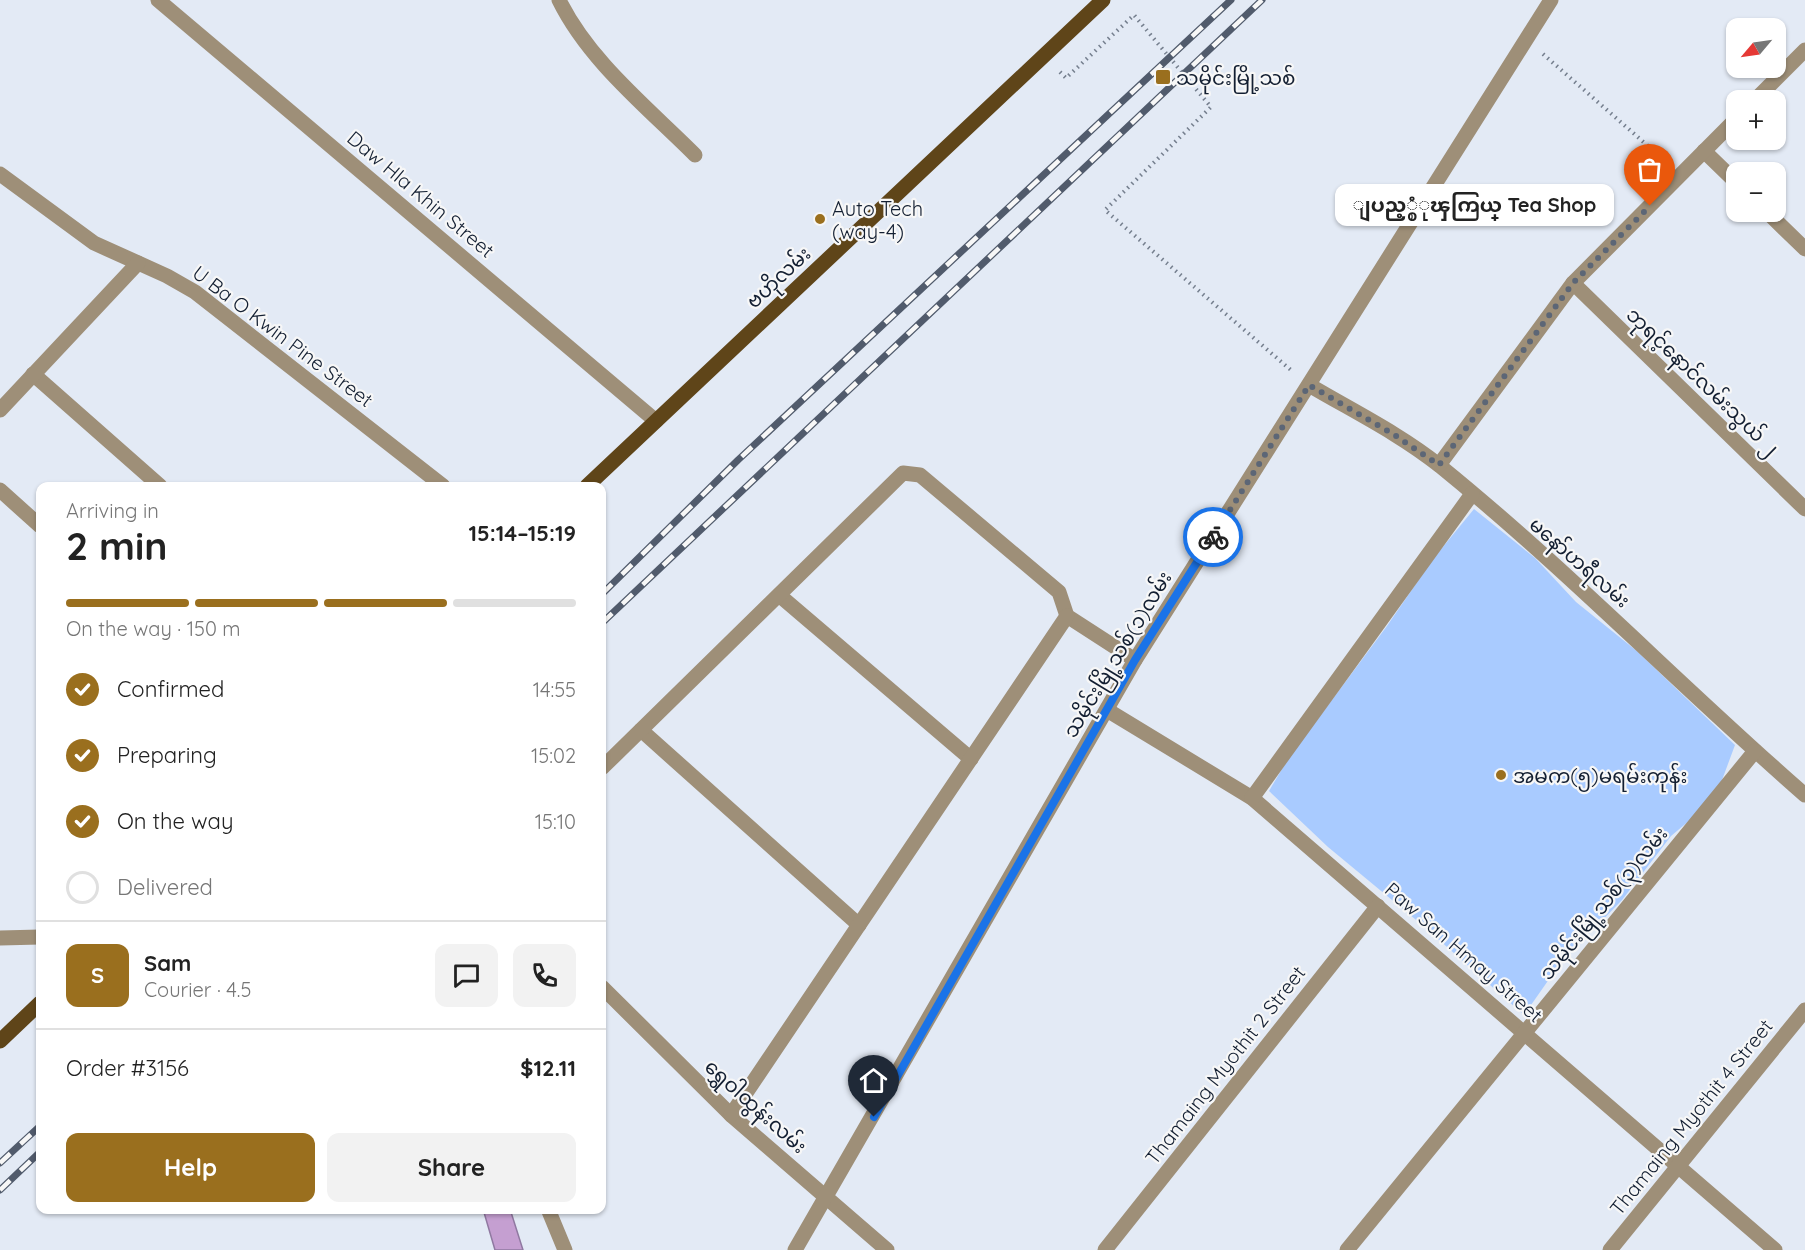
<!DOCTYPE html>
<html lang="en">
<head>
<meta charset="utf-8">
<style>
  :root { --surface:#fff; --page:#f2f2f2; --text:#222; --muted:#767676; --line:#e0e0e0; --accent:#9a6f1e }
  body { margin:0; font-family:Quicksand,"Noto Sans Myanmar",sans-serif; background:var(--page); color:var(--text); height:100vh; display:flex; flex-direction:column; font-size:22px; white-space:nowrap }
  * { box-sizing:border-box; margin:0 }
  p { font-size:20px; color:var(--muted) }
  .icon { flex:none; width:33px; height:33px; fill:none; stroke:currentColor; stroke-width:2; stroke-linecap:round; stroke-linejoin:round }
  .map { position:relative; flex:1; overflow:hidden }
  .details { position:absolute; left:36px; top:482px; width:570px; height:732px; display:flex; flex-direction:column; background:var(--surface); border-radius:12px; box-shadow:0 2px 4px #0004 }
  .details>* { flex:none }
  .needle { width:39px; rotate:241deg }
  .fabs { position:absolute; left:1726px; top:18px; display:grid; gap:12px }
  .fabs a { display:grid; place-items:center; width:60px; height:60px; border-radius:12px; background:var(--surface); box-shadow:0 2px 4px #0004; font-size:30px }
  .pin { position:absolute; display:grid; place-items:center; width:51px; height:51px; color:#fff; margin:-62px -26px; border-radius:50% 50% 50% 0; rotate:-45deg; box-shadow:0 0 6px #0007 }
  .pin .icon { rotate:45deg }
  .courier { position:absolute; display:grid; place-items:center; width:60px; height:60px; margin:-30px; border:4px solid #1a73e8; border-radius:50%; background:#fff; color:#222; box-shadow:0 2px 8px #0007 }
  .bubble { position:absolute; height:42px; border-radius:12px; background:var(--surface); box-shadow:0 2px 4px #0004; font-size:20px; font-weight:700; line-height:42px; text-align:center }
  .overview em { font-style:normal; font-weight:700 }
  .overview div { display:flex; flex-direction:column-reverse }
  .overview { display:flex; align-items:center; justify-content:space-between; height:102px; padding:0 30px }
  h1 { font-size:39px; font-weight:700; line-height:45px }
  .bar { display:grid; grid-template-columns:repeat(4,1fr); gap:9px 6px; align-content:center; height:72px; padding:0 30px }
  .bar i { height:8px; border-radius:4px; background:var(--line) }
  .bar .active { background:var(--accent) }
  .bar p { grid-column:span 4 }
  .line { display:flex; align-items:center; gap:15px; padding:0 30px; border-top:2px solid var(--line) }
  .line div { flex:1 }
  .round { display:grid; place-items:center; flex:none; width:63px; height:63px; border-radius:12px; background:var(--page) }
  ol { padding:0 30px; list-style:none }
  li { display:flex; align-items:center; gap:18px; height:66px }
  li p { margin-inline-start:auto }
  li .icon { padding:6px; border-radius:50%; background:var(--accent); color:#fff; stroke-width:4 }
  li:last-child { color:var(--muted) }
  li i { width:33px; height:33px; border:3px solid var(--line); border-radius:50% }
  .action { display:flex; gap:12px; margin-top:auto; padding:12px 30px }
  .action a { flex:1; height:69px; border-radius:12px; background:var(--accent); color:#fff; font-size:24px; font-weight:700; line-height:69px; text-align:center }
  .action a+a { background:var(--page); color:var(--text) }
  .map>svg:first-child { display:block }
  .water { fill:#c59fd1; stroke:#9079a1; stroke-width:1.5 }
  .building { fill:#a9cbff }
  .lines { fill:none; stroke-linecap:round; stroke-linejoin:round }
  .path { stroke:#757f8e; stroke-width:4; stroke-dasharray:1.5 4.5; stroke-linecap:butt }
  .minor { stroke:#9e8f78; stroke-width:15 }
  .major { stroke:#5f4519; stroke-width:15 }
  .rail-casing { stroke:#515b6c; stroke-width:7 }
  .rail { stroke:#f7f7f7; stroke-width:4.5; stroke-dasharray:14; stroke-linecap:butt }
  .done { stroke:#5c6676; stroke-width:6; stroke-dasharray:0 10.8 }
  .route { stroke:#1a73e8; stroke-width:8 }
  .poi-dot { fill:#9a6f1e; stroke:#f7f7f7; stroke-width:2 }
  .labels { text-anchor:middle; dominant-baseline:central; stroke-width:4.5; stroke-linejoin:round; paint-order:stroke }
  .poi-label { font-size:20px; fill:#131f32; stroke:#f7f7f7; text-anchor:start }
  .street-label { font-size:20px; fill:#131f32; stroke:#f7f7f7 }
</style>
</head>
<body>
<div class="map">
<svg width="1805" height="1250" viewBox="0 0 1805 1250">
  <rect width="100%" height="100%" fill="#e3eaf5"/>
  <path class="water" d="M483,1209H510L523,1250H495Z"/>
  <path class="building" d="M1474,509L1535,558L1576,602L1638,652L1735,745L1715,799L1671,836L1622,900L1559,965L1524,1015L1421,924L1328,847L1269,791L1288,759L1387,626L1433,559Z"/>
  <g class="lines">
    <g class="path">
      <path d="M1543,54L1664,160"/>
      <path d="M1060,72L1066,78L1134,15L1211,107L1105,210L1292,371"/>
    </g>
    <g class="minor">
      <path d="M158,0L656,421"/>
      <path d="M559,0C589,61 647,107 695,155"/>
      <path d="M1755,100L1805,50"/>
      <path d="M1704,151L1737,183"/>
      <path d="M0,174L94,243L167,276L195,292L443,486"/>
      <path d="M1767,212L1805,249"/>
      <path d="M1573,283L1805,509"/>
      <path d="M33,374L160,486"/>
      <path d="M1309,385C1353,411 1400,434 1440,466C1567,569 1682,688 1805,795"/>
      <path d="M0,410L138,263"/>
      <path d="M1439,465L1573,283L1737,118"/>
      <path d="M0,490L40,526"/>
      <path d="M779,595L971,759"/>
      <path d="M1107,710L1252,798L1775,1250"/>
      <path d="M641,730L859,925"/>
      <path d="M602,768L903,473L920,475L1059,592L1067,616L1135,660"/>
      <path d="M1252,798L1472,494"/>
      <path d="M0,938L40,937"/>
      <path d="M602,987L731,1115L887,1250"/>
      <path d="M731,1115L1067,616"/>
      <path d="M548,1209L565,1250"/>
      <path d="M795,1250L1135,660L1551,0"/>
      <path d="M1105,1250L1378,906"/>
      <path d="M1347,1250L1755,751"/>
      <path d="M1610,1250L1805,1010"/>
    </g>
    <g class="major">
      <path d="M587,486L1103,0"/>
      <path d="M0,1041L40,1003"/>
    </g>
    <g class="rail-casing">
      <g id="rail">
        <path d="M602,594L738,460L1231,0"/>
        <path d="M602,623L1262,0"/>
        <path d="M0,1163L40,1126"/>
        <path d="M0,1190L40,1152"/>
      </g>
    </g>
    <use href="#rail" class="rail"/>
  </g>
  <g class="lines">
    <path class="done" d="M1213,537L1309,385L1393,434L1439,465L1573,283L1650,206"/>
    <path class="route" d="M874,1117L1135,660L1213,537"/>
  </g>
  <g class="poi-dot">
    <rect x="1155" y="69" width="16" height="16" rx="3"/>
    <circle cx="820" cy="219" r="6"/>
    <circle cx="1501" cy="775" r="6"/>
  </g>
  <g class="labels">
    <g class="poi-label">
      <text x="1176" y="77">သမိုင်းမြို့သစ်</text>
      <text x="832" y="208">Auto Tech<tspan x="832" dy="23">(way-4)</tspan></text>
      <text x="1513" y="775">အမက(၅)မရမ်းကုန်း</text>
    </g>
    <g class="street-label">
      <text transform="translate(421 194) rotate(40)">Daw Hla Khin Street</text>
      <text transform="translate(778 277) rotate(-43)">ဗဟိုလမ်း</text>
      <text transform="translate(283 336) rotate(37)">U Ba O Kwin Pine Street</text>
      <text transform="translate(1703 381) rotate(44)">ဘုရင့်နောင်လမ်းသွယ် ၂</text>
      <text transform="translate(1580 562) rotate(41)">မနော်ဟရီလမ်း</text>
      <text transform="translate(1117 654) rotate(-59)">သမိုင်းမြို့သစ်(၁)လမ်း</text>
      <text transform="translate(1603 903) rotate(-51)">သမိုင်းမြို့သစ်(၃)လမ်း</text>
      <text transform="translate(1464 952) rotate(41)">Paw San Hmay Street</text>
      <text transform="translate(1225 1065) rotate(-52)">Thamaing Myothit 2 Street</text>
      <text transform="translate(756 1106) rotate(42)">ရွှေဝါထွန်းလမ်း</text>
      <text transform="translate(1691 1117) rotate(-51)">Thamaing Myothit 4 Street</text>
    </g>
  </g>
</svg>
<div class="fabs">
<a><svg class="needle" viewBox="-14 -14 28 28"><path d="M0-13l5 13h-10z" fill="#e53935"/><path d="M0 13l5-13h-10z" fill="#767676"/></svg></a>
<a>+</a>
<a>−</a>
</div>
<div class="pin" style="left:1650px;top:206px;background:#ea580c"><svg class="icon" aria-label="bag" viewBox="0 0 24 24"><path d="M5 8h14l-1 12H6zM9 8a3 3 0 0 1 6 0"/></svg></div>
<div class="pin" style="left:874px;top:1117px;background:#1f2937"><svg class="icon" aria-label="home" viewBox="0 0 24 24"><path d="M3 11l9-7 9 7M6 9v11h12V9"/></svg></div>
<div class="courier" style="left:1213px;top:537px"><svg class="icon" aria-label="bike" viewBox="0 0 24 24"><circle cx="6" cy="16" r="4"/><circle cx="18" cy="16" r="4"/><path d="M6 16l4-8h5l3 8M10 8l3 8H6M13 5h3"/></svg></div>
<div class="bubble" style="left:1335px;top:184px;width:279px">ျပည့္စံုၾကြယ္ Tea Shop</div>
<section class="details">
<div class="overview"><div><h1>2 min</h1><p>Arriving in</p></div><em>15:14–15:19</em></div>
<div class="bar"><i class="active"></i><i class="active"></i><i class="active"></i><i></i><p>On the way · 150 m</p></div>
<ol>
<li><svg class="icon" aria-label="check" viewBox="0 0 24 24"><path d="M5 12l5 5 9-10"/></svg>Confirmed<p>14:55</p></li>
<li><svg class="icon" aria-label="check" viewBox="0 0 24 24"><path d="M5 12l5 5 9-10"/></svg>Preparing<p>15:02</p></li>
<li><svg class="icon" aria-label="check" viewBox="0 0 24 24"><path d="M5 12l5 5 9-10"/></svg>On the way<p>15:10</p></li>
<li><i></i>Delivered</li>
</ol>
<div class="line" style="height:108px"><b class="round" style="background:var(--accent);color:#fff">S</b><div><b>Sam</b><p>Courier · 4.5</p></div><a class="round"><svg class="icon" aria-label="chat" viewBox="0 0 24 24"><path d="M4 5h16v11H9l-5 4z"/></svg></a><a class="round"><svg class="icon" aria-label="phone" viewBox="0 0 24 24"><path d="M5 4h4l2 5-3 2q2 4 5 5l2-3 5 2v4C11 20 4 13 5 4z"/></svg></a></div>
<div class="line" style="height:78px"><div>Order #3156</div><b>$12.11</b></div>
<div class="action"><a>Help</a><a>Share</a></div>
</section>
</div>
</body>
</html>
